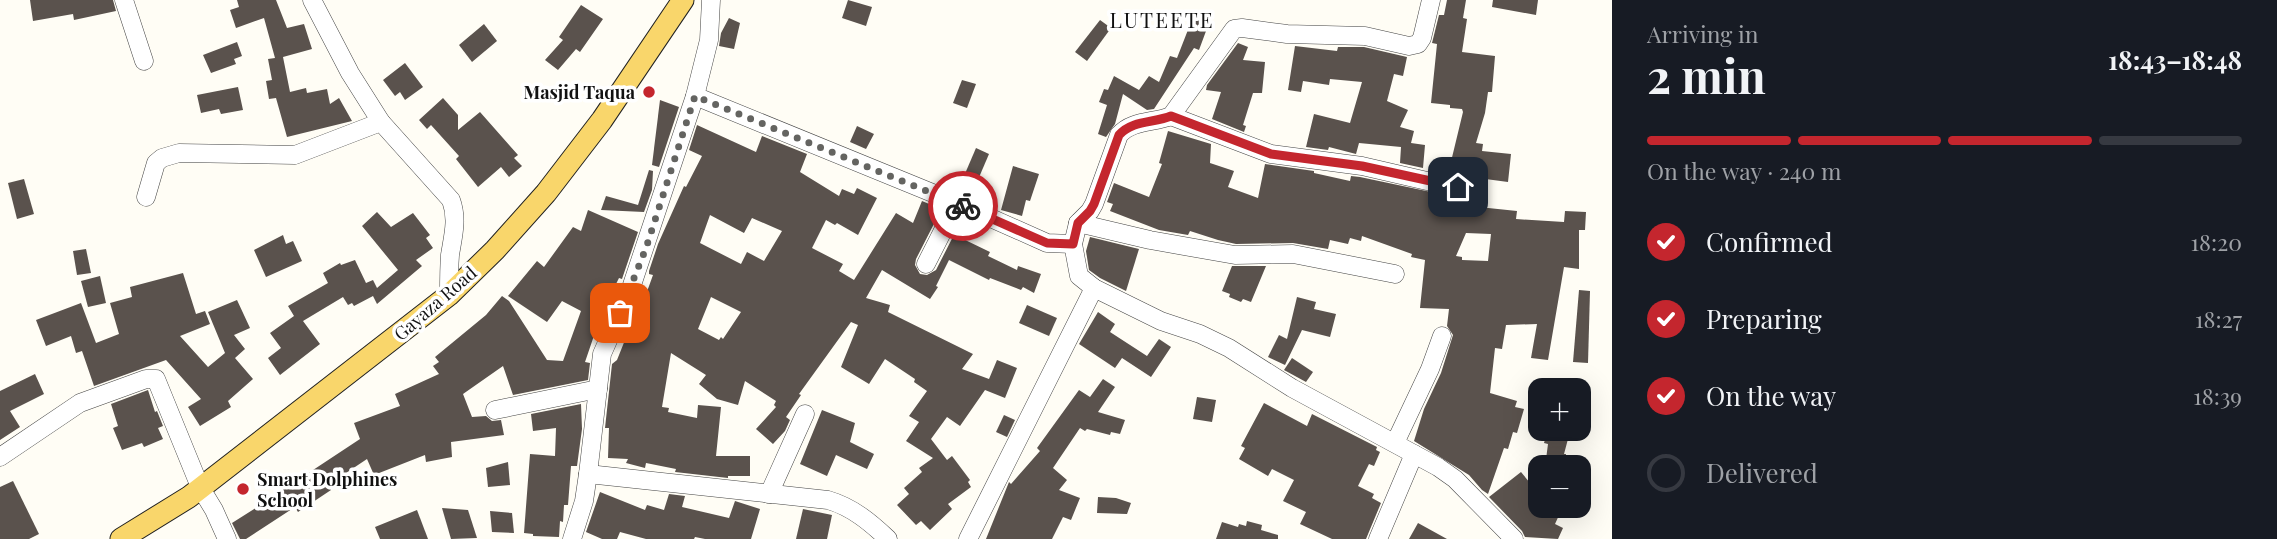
<!DOCTYPE html>
<html lang="en">
<head>
<meta charset="utf-8">
<style>
  :root { --surface:#171b24; --page:#20242c; --text:#f1f3f6; --muted:#9ea1a6; --line:#363941; --accent:#c4262e }
  body { margin:0; font-family:"Playfair Display",serif; background:var(--page); color:var(--text); height:100vh; display:flex; flex-direction:column; font-size:26px; white-space:nowrap }
  * { box-sizing:border-box; margin:0 }
  p { font-size:23px; color:var(--muted) }
  .icon { flex:none; width:38px; height:38px; fill:none; stroke:currentColor; stroke-width:2; stroke-linecap:round; stroke-linejoin:round }
  .map { position:relative; flex:1; overflow:hidden }
  .details { display:flex; flex-direction:column; background:var(--surface); width:665px }
  .details>* { flex:none }
  .buttons { position:absolute; left:1528px; top:378px; display:grid; gap:14px }
  .buttons a { display:grid; place-items:center; width:63px; height:63px; border-radius:14px; background:var(--surface); box-shadow:0 7px 28px #0002; font-size:35px }
  .pin { position:absolute; display:grid; place-items:center; width:60px; height:60px; color:#fff; margin:-30px; border-radius:14px; box-shadow:0 4px 10px #0006 }
  .courier { position:absolute; display:grid; place-items:center; width:70px; height:70px; margin:-35px; border:5px solid #c4262e; border-radius:50%; background:#fff; color:#222; box-shadow:0 2px 9px #0007 }
  .headline em { font-style:normal; font-weight:700 }
  .headline div { display:flex; flex-direction:column-reverse }
  .headline { display:flex; align-items:center; justify-content:space-between; height:119px; padding:0 35px }
  h1 { font-size:46px; font-weight:700; line-height:52px }
  .bar { display:grid; grid-template-columns:repeat(4,1fr); gap:10px 7px; align-content:center; height:84px; padding:0 35px }
  .bar i { height:9px; border-radius:5px; background:var(--line) }
  .bar .active { background:var(--accent) }
  .bar p { grid-column:span 4 }
  ol { padding:0 35px; list-style:none }
  li { display:flex; align-items:center; gap:21px; height:77px }
  li p { margin-inline-start:auto }
  li .icon { padding:7px; border-radius:50%; background:var(--accent); color:#fff; stroke-width:4 }
  li:last-child { color:var(--muted) }
  li i { width:38px; height:38px; border:4px solid var(--line); border-radius:50% }
  main { display:flex; flex:1; min-height:0 }
  .map>svg:first-child { display:block }
  .building { fill:#5a524d; fill-rule:evenodd }
  .lines { fill:none; stroke-linecap:round; stroke-linejoin:round }
  .minor-casing { stroke:#444; stroke-width:19 }
  .major-casing { stroke:#222; stroke-width:23 }
  .minor { stroke:#fff; stroke-width:18 }
  .major { stroke:#f9d66b; stroke-width:21 }
  .done { stroke:#646461; stroke-width:7; stroke-dasharray:0 12.6 }
  .route { stroke:#c4262e; stroke-width:9 }
  .poi-dot { fill:#c4262e; stroke:#fff; stroke-width:2.5 }
  .labels { text-anchor:middle; dominant-baseline:central; stroke-width:7; stroke-linejoin:round; paint-order:stroke }
  .poi-label { font-size:18px; font-weight:bold; fill:#111; stroke:#fff; text-anchor:end }
  .street-label { font-size:18px; fill:#111; stroke:#fff }
  .quarter-label { font-size:21px; letter-spacing:2px; fill:#111; stroke:#fff }
</style>
</head>
<body>
<main>
<div class="map">
<svg width="1612" height="539" viewBox="0 0 1612 539">
  <rect width="100%" height="100%" fill="#fffdf5"/>
  <g class="building">
    <path d="M30,0H113L116,11L74,20L73,14L33,21Z"/>
    <path d="M237,0H276L287,28L304,24L312,49L283,57L290,92L306,88L307,93L327,89L330,104L339,98L352,121L287,137L276,98L269,99L266,81L272,80L268,59L275,58L264,18L236,28L230,10L239,7Z"/>
    <path d="M848,0L872,7L866,26L842,18Z"/>
    <path d="M1447,0H1466L1463,18L1467,19L1462,52L1495,56L1492,92H1488L1485,113L1476,143L1483,144L1482,151L1511,154L1508,182L1448,174L1463,112L1462,109L1450,108V105L1431,103L1437,44L1432,43L1439,15H1444Z"/>
    <path d="M1493,0H1538L1536,15L1492,7Z"/>
    <path d="M581,5L603,19L580,52L576,49L558,70L545,60L563,40L559,37Z"/>
    <path d="M1193,17L1209,23L1199,50L1194,48L1154,109L1147,110L1123,94L1115,124L1106,137L1098,134L1107,105L1099,102L1104,89L1108,90L1114,76L1139,90L1149,76L1159,82L1170,56L1177,58Z"/>
    <path d="M729,18L740,23L734,49L719,46L721,33Z"/>
    <path d="M1100,20L1111,28L1087,61L1075,52Z"/>
    <path d="M484,24L497,41L472,62L459,45Z"/>
    <path d="M237,42L242,56L234,59L236,64L211,73L203,55Z"/>
    <path d="M1238,43L1248,47L1243,60L1265,62L1262,93H1253L1243,125L1246,126L1244,132L1212,119L1221,92L1206,90L1207,85Z"/>
    <path d="M1295,46L1337,51L1338,47H1364L1407,57L1403,76L1394,74L1387,101L1408,110L1400,127L1414,131L1411,143L1425,145L1423,168L1400,163L1401,147L1359,143L1356,154L1329,147L1328,150L1306,147L1314,114L1350,123L1362,82L1330,79L1329,85L1303,81L1301,92L1288,90Z"/>
    <path d="M405,63L423,87L405,100L400,92L395,96L383,80Z"/>
    <path d="M962,80L976,84L967,108L953,103Z"/>
    <path d="M238,87L243,110L221,114L219,109L201,113L197,95Z"/>
    <path d="M443,98L458,115V130L480,112L518,155L514,158L522,166L509,177L501,167L478,187L456,159L459,156L431,125L427,129L419,120Z"/>
    <path d="M660,100L679,107L659,167L652,165Z"/>
    <path d="M697,125L756,152L762,136L807,154L800,172L839,196L842,189L854,194L857,188L877,198L858,235L837,223L835,225L826,220L812,248L843,264L839,271L854,280L896,213L913,223L922,201L934,206L933,211L939,214L916,259L915,265L920,274L927,275L936,270L960,223L965,226L959,237L990,252L988,256L1017,270L1018,266L1041,274L1034,293L1023,287L1021,290L990,278L989,280L949,260L936,286L938,287L930,299L882,270L866,298L890,305L888,312L973,354L962,369L989,379L997,360L1017,368L1005,398L985,390L960,426L947,417L931,439L947,460L952,456L970,480L968,482L971,487L948,504L952,509L930,530L921,521L916,525L897,505L909,494L904,488L922,472L919,468L933,458L906,441L919,422L909,416L927,391L914,382L915,379L885,359L869,384L841,367L858,325L851,322L799,394L801,395L786,417L790,420L785,431L773,444L756,429L776,407L774,405L776,401L745,381L738,405L717,399L699,384L706,375L671,353L662,407L669,408L668,412L697,418L698,405L721,407L716,456H750V476H728V478L675,472L676,469L646,463L645,468L626,463L628,459L608,458L609,428H605L612,364L617,360L631,325L628,324L634,310L640,311L653,275L649,274V271L658,244L684,186L686,187L702,156L689,150ZM710,215L744,233L752,218L782,231L764,261L747,252L741,264L700,243ZM711,297L741,312L723,339L721,337L719,340L698,329Z"/>
    <path d="M857,126L874,134L866,149L850,142Z"/>
    <path d="M1168,131L1211,144L1210,163L1234,171L1228,187L1258,198L1265,164L1314,171V173L1350,181L1351,176L1360,177L1469,200V206L1517,211L1516,219L1564,222L1565,211L1586,212L1585,230H1579V269L1564,267L1548,360L1531,358L1537,324L1506,325L1502,349L1495,348L1490,393L1517,401L1515,407L1524,409L1517,433L1513,432L1508,449L1504,448L1488,494L1482,490L1469,475L1414,441L1424,409L1441,373L1453,335L1447,326L1449,309L1420,308L1425,260L1411,257L1412,254L1362,236L1361,241L1350,238L1348,244L1330,240L1328,249L1293,243L1236,244L1218,240L1190,231L1188,235L1159,230L1110,211L1113,204L1107,202L1114,183L1149,197L1162,164L1159,163ZM1466,233L1491,234L1488,261L1462,260V257L1456,256Z"/>
    <path d="M976,148L989,154L974,189L961,183Z"/>
    <path d="M1013,166L1039,174L1030,201L1026,200L1022,216L1001,210Z"/>
    <path d="M649,170L653,171L652,190L644,212L601,210L606,196L638,205Z"/>
    <path d="M24,179L34,214L17,219L8,183Z"/>
    <path d="M588,210L638,232L622,279L619,278L606,304L611,305L605,319L600,318L585,362L590,363L588,380L513,395L503,366L463,394L472,417L486,416L492,421L501,420L504,435L451,442L452,457L426,462L425,455L374,475L367,459L328,485L331,490L298,512L295,507L246,539H240L232,523L281,492L278,488L305,470L307,474L360,439L354,423L400,406L395,394L439,374L433,366L439,362L435,357L486,315L502,296L509,301L547,360L563,361L581,311L562,301L547,322L508,296L537,261L544,267L573,227L581,231Z"/>
    <path d="M377,212L391,227L413,213L430,235L426,238L433,248L416,260L422,266L377,304L373,296L354,306L352,303L348,305L343,297L303,321L320,344L280,375L268,358L281,348L270,333L294,316L288,306L328,283L323,273L340,263L341,265L355,260L366,283L373,280L377,288L398,270L362,226Z"/>
    <path d="M283,235L286,244L293,241L302,261L266,277L254,250Z"/>
    <path d="M1090,237L1139,249L1126,291L1100,278L1089,270L1086,251Z"/>
    <path d="M86,249L91,273L77,275L73,251Z"/>
    <path d="M1232,266H1266L1251,302L1243,299L1241,302L1229,297L1230,294L1222,291Z"/>
    <path d="M183,273L196,314L205,311L210,324L180,336L208,367L225,353L208,312L237,300L250,328L234,335L245,349L235,358L253,379L228,401L231,407L200,426L188,407L201,399L166,360L94,386L82,351L76,353L71,336L46,346L36,320L81,303L96,343L119,334L110,303L132,297L130,287Z"/>
    <path d="M100,276L106,303L88,307L81,281Z"/>
    <path d="M1579,290L1590,291L1588,363L1573,362Z"/>
    <path d="M1297,297L1316,302L1314,309L1336,314L1330,337L1302,330L1285,365L1268,357L1279,335L1287,339Z"/>
    <path d="M1027,305L1057,318L1049,336L1019,323Z"/>
    <path d="M1098,312L1115,324L1110,332L1147,356L1159,339L1171,347L1151,377L1122,358L1115,368L1079,344Z"/>
    <path d="M1292,358L1313,372L1306,382L1284,370Z"/>
    <path d="M35,374L44,394L10,411L20,427L0,440V391Z"/>
    <path d="M1103,379L1115,387L1098,412L1125,420L1120,434L1111,432L1110,435L1087,429L1085,431L1080,428L1053,468L1067,480L1059,490L1080,498L1071,520L1063,517L1052,539H986L1009,482L1011,484L1040,451L1037,448L1079,390L1090,397Z"/>
    <path d="M148,390L155,412L157,411L163,426L158,428L163,439L144,447L142,443L122,450L113,428L118,426L111,404Z"/>
    <path d="M1197,397L1216,400L1212,422L1193,419Z"/>
    <path d="M1264,403L1307,426L1312,414L1377,447L1376,450L1380,452L1374,466L1369,464L1358,486L1374,494L1372,498L1381,503L1366,539H1332L1300,524L1306,512L1283,501L1294,480L1272,469L1268,476L1239,459L1245,448L1241,446Z"/>
    <path d="M581,404L582,429L577,466H571L568,505H564L563,522L560,521L559,537L533,536V534L524,533L530,454L555,456L556,428L533,431L531,414Z"/>
    <path d="M822,410L855,423L850,442L874,454L867,469L836,455L827,476L800,464Z"/>
    <path d="M1004,415L1015,420L1007,437L996,432Z"/>
    <path d="M1548,429H1563L1561,437L1568,439L1564,454H1566L1565,467H1545L1548,444L1544,443Z"/>
    <path d="M508,462L510,485L488,487L486,468Z"/>
    <path d="M1521,472L1540,495V506L1560,513L1555,524L1563,528L1558,539L1525,537L1522,531L1489,497Z"/>
    <path d="M13,481L39,534L29,539H0V487Z"/>
    <path d="M600,492L645,510L647,505L664,510L669,494L685,496L682,507L729,518L735,501L760,509L751,539H705L695,537L694,539H646L620,532L617,539H602L586,532Z"/>
    <path d="M1098,497L1116,498L1131,503L1127,514L1097,513Z"/>
    <path d="M442,508L468,510L477,538L451,539Z"/>
    <path d="M803,509L832,515L827,539H796Z"/>
    <path d="M417,510L428,539H380L375,527Z"/>
    <path d="M490,511L512,513L514,533L492,532Z"/>
    <path d="M1247,521L1262,525L1261,530L1278,535V539H1216L1222,522L1238,527L1239,524L1246,526Z"/>
    <path d="M1418,523L1447,539H1409Z"/>
  </g>
  <g class="lines">
    <g class="minor-casing">
      <g id="minor">
        <path d="M124,0L144,61"/>
        <path d="M312,0L350,73L381,122"/>
        <path d="M1431,0L1422,38L1418,44L1409,46L1365,36L1287,34L1242,28L1234,29L1171,116C1154,123 1132,120 1119,135L1094,204L1090,211L1078,223L1073,244L1079,276L1094,288L1161,321L1200,334L1229,348L1292,388L1438,467L1455,479L1514,539"/>
        <path d="M695,96L957,203"/>
        <path d="M1171,116L1271,154L1362,166L1440,184L1477,190"/>
        <path d="M146,197L156,163L162,158L179,153L295,155L381,122L451,200C458,219 453,236 450,255C449,268 449,282 449,295"/>
        <path d="M1078,223L1150,240L1235,255L1293,254L1395,274"/>
        <path d="M926,264L957,203L1047,243L1073,244"/>
        <path d="M495,410L598,389"/>
        <path d="M1395,443L1430,369L1442,336"/>
        <path d="M0,457L80,403L146,379H156L200,487L214,510L227,539"/>
        <path d="M588,474L828,500C852,507 870,522 888,539"/>
        <path d="M769,494L805,414"/>
        <path d="M572,539L584,501L588,474L602,354L630,291L695,96L709,40L711,0"/>
        <path d="M968,539L1094,288"/>
        <path d="M1378,539L1414,454"/>
      </g>
    </g>
    <g class="major-casing">
      <path id="major" d="M121,539L189,497L449,295L495,250L546,193L602,120L683,0"/>
    </g>
    <use href="#minor" class="minor"/>
    <use href="#major" class="major"/>
  </g>
  <g class="lines">
    <path class="done" d="M620,313L646,248L695,96L963,206"/>
    <path class="route" d="M963,206L1047,243L1073,244L1078,223L1090,211L1094,204L1119,135C1132,120 1154,123 1171,116L1271,154L1362,166L1458,187"/>
  </g>
  <g class="poi-dot">
    <circle cx="649" cy="92" r="7"/>
    <circle cx="243" cy="489" r="7"/>
  </g>
  <g class="labels">
    <g class="poi-label">
      <text x="635" y="92">Masjid Taqua</text>
      <text x="257" y="479" text-anchor="start">Smart Dolphines<tspan x="257" dy="21">School</tspan></text>
    </g>
    <g class="street-label">
      <text transform="translate(435 303) rotate(-41)">Gayaza Road</text>
    </g>
    <g class="quarter-label">
      <text x="1162" y="19">LUTEETE</text>
    </g>
  </g>
</svg>
<div class="buttons">
<a>+</a>
<a>−</a>
</div>
<div class="pin" style="left:620px;top:313px;background:#ea580c"><svg class="icon" aria-label="bag" viewBox="0 0 24 24"><path d="M5 8h14l-1 12H6zM9 8a3 3 0 0 1 6 0"/></svg></div>
<div class="pin" style="left:1458px;top:187px;background:#1f2937"><svg class="icon" aria-label="home" viewBox="0 0 24 24"><path d="M3 11l9-7 9 7M6 9v11h12V9"/></svg></div>
<div class="courier" style="left:963px;top:206px"><svg class="icon" aria-label="bike" viewBox="0 0 24 24"><circle cx="6" cy="16" r="4"/><circle cx="18" cy="16" r="4"/><path d="M6 16l4-8h5l3 8M10 8l3 8H6M13 5h3"/></svg></div>
</div>
<section class="details">
<div class="headline"><div><h1>2 min</h1><p>Arriving in</p></div><em>18:43–18:48</em></div>
<div class="bar"><i class="active"></i><i class="active"></i><i class="active"></i><i></i><p>On the way · 240 m</p></div>
<ol>
<li><svg class="icon" aria-label="check" viewBox="0 0 24 24"><path d="M5 12l5 5 9-10"/></svg>Confirmed<p>18:20</p></li>
<li><svg class="icon" aria-label="check" viewBox="0 0 24 24"><path d="M5 12l5 5 9-10"/></svg>Preparing<p>18:27</p></li>
<li><svg class="icon" aria-label="check" viewBox="0 0 24 24"><path d="M5 12l5 5 9-10"/></svg>On the way<p>18:39</p></li>
<li><i></i>Delivered</li>
</ol>
</section>
</main>
</body>
</html>
